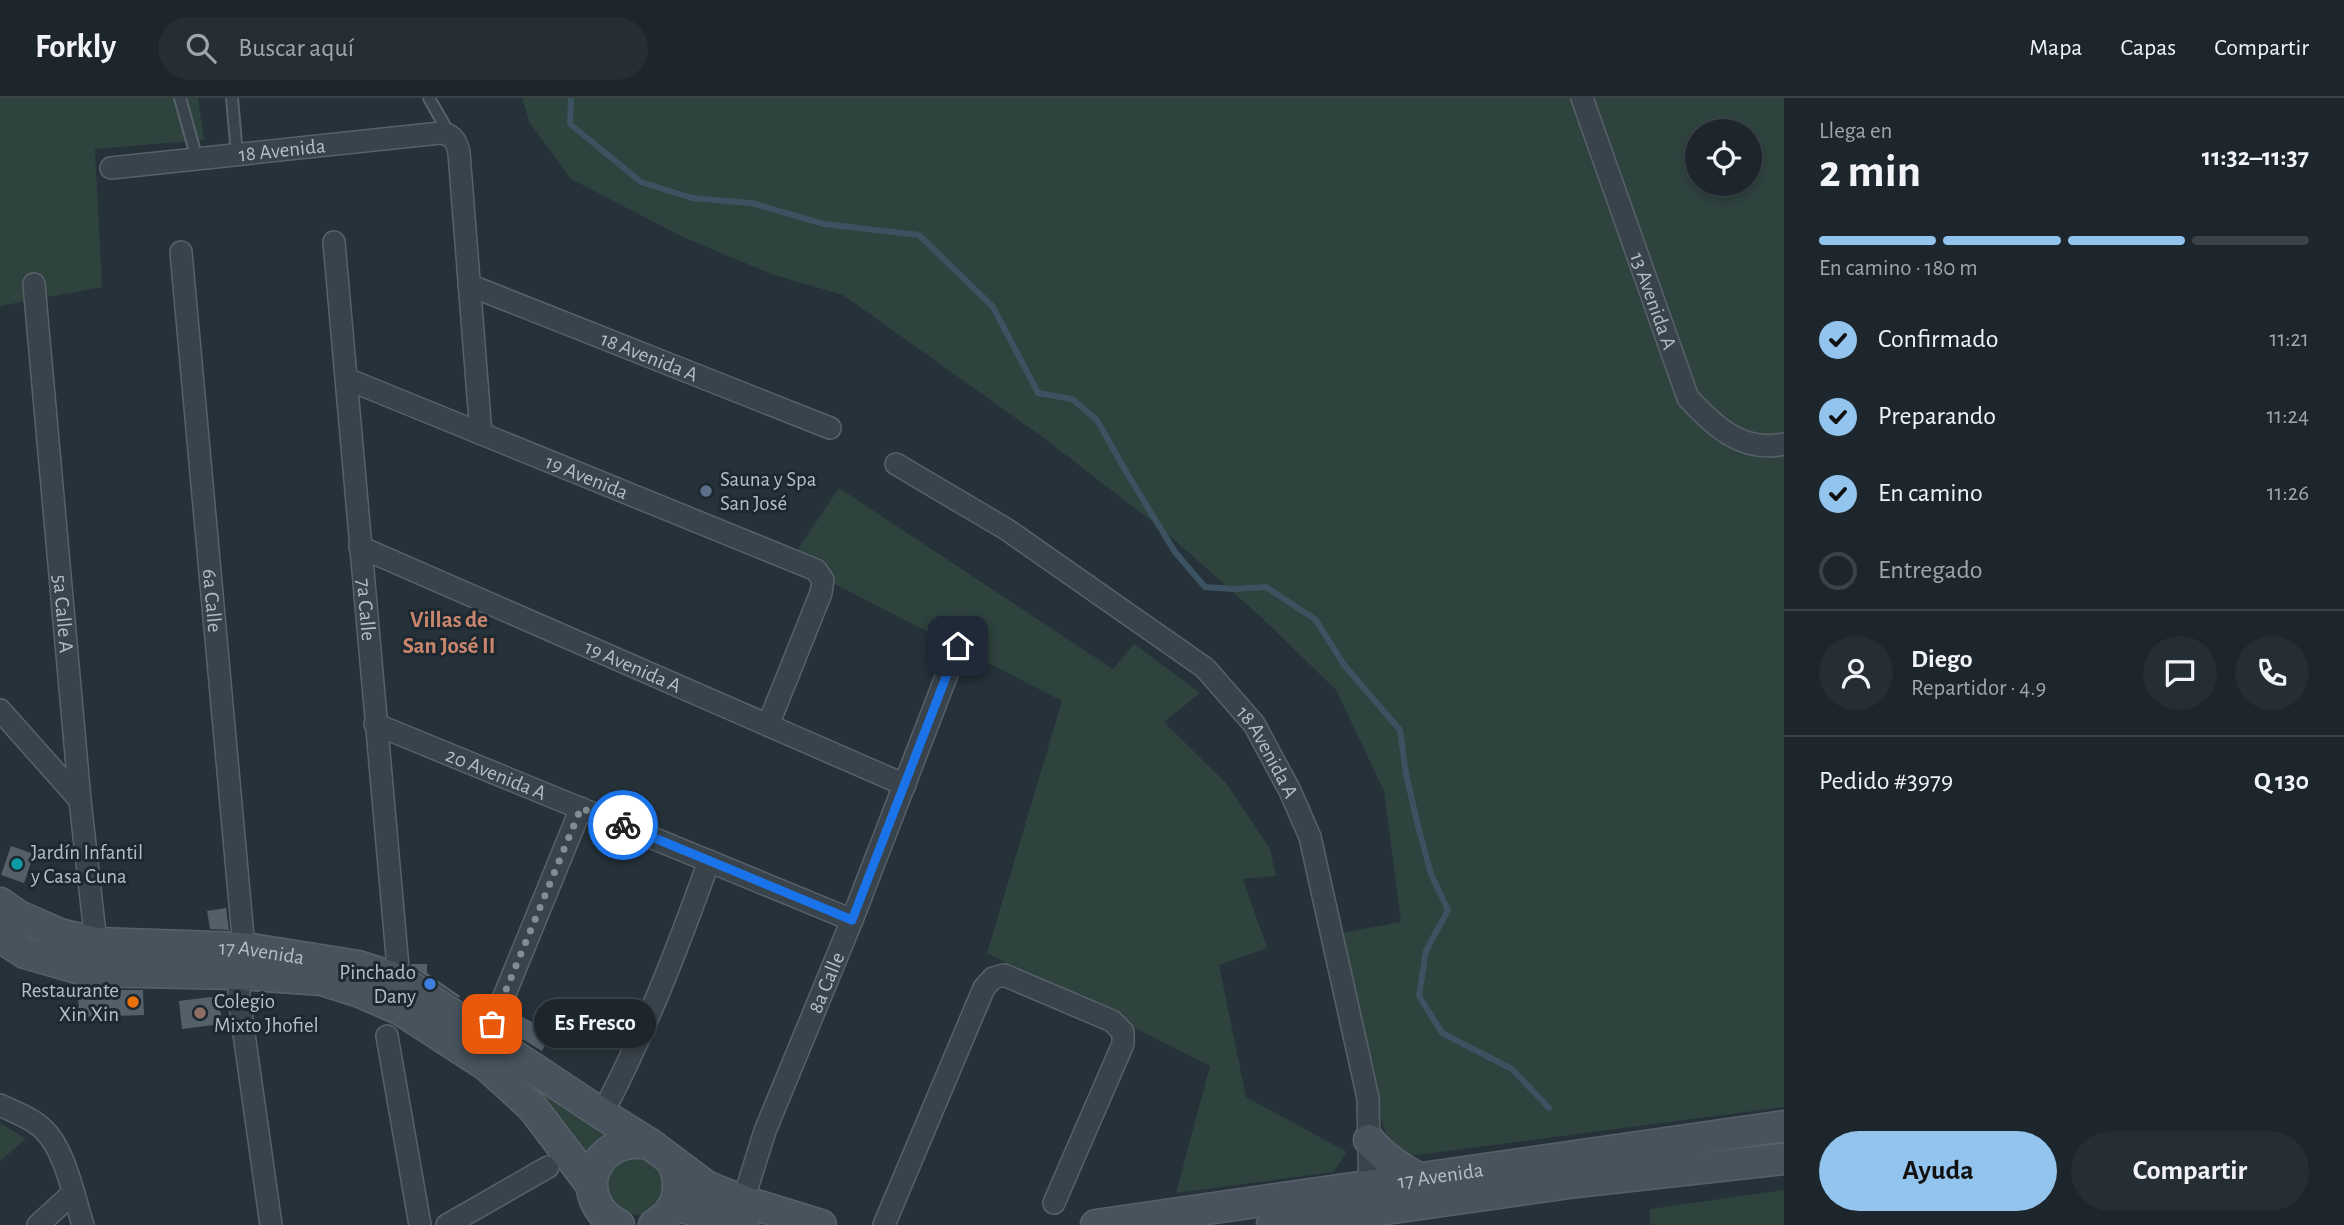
<!DOCTYPE html>
<html lang="es">
<head>
<meta charset="utf-8">
<style>
  :root { --surface:#1c262c; --page:#252e34; --text:#f1f3f6; --muted:#a0a5a9; --line:#3a4348; --accent:#93c4ed }
  body { margin:0; font-family:"Alegreya Sans",sans-serif; background:var(--page); color:var(--text); height:100vh; display:flex; flex-direction:column; font-size:26px; white-space:nowrap }
  * { box-sizing:border-box; margin:0 }
  p { font-size:23px; color:var(--muted) }
  .icon { flex:none; width:38px; height:38px; fill:none; stroke:currentColor; stroke-width:2; stroke-linecap:round; stroke-linejoin:round }
  .map { position:relative; flex:1; overflow:hidden }
  .panel { display:flex; flex-direction:column; background:var(--surface); width:560px }
  .panel>* { flex:none }
  .tools { position:absolute; left:1685px; top:21px; display:grid; gap:14px }
  .tools a { display:grid; place-items:center; width:77px; height:77px; border-radius:50%; background:var(--surface); box-shadow:0 4px 10px #0003,0 0 0 2px var(--line); font-size:35px }
  .pin { position:absolute; display:grid; place-items:center; width:60px; height:60px; color:#fff; margin:-30px; border-radius:14px; box-shadow:0 4px 10px #0006 }
  .courier { position:absolute; display:grid; place-items:center; width:70px; height:70px; margin:-35px; border:5px solid #1a73e8; border-radius:50%; background:#fff; color:#222; box-shadow:0 2px 9px #0007 }
  .bubble { position:absolute; height:49px; border-radius:24px; background:var(--surface); box-shadow:0 4px 10px #0003,0 0 0 2px var(--line); font-size:23px; font-weight:700; line-height:49px; text-align:center }
  .summary em { font-style:normal; font-weight:700 }
  .summary div { display:flex; flex-direction:column-reverse }
  .summary { display:flex; align-items:center; justify-content:space-between; height:119px; padding:0 35px }
  h1 { font-size:46px; font-weight:700; line-height:52px }
  .bar { display:grid; grid-template-columns:repeat(4,1fr); gap:10px 7px; align-content:center; height:84px; padding:0 35px }
  .bar i { height:9px; border-radius:5px; background:var(--line) }
  .bar .on { background:var(--accent) }
  .bar p { grid-column:span 4 }
  .line { display:flex; align-items:center; gap:18px; padding:0 35px; border-top:2px solid var(--line) }
  .line div { flex:1 }
  .round { display:grid; place-items:center; flex:none; width:74px; height:74px; border-radius:37px; background:var(--page) }
  ol { padding:0 35px; list-style:none }
  li { display:flex; align-items:center; gap:21px; height:77px }
  li p { margin-inline-start:auto }
  li .icon { padding:7px; border-radius:50%; background:var(--accent); color:#111; stroke-width:4 }
  li:last-child { color:var(--muted) }
  li i { width:38px; height:38px; border:4px solid var(--line); border-radius:50% }
  .action { display:flex; gap:14px; margin-top:auto; padding:14px 35px }
  .action a { flex:1; height:80px; border-radius:42px; background:var(--accent); color:#111; font-size:28px; font-weight:700; line-height:80px; text-align:center }
  .action a+a { background:var(--page); color:var(--text) }
  header { display:flex; align-items:center; gap:42px; box-sizing:border-box; height:98px; padding:0 35px; background:var(--surface); border-bottom:2px solid var(--line) }
  header strong { font-size:33px }
  nav { display:flex; gap:38px; margin-inline-start:auto; font-size:24px }
  .search { width:490px; height:63px; background:var(--page); display:flex; align-items:center; gap:18px; box-sizing:border-box; padding:0 24px; border-radius:38px; color:var(--muted); font-size:26px }
  main { display:flex; flex:1; min-height:0 }
  .map>svg:first-child { display:block }
  .green { fill:#2e423e; fill-rule:evenodd }
  .lines { fill:none; stroke-linecap:round; stroke-linejoin:round }
  .stream { stroke:#3d5261; stroke-width:6 }
  .building { fill:#53606a }
  .service-casing { stroke:#576169; stroke-width:14 }
  .minor-casing { stroke:#576169; stroke-width:24 }
  .secondary-casing { stroke:#576169; stroke-width:33 }
  .service { stroke:#39434b; stroke-width:10 }
  .minor { stroke:#39434b; stroke-width:21 }
  .secondary { stroke:#48535d; stroke-width:30 }
  .done { stroke:#838d95; stroke-width:7; stroke-dasharray:0 12.6 }
  .route { stroke:#1a73e8; stroke-width:9 }
  .service-dot { fill:#5c6f8a; stroke:#1e2830; stroke-width:2.5 }
  .culture-dot { fill:#0f9aa8; stroke:#1e2830; stroke-width:2.5 }
  .shop-dot { fill:#3f7fe0; stroke:#1e2830; stroke-width:2.5 }
  .food-dot { fill:#e8710a; stroke:#1e2830; stroke-width:2.5 }
  .education-dot { fill:#8d6e63; stroke:#1e2830; stroke-width:2.5 }
  .labels { text-anchor:middle; dominant-baseline:central; stroke-width:6; stroke-linejoin:round; paint-order:stroke }
  .street-label { font-size:21px; fill:#b5bec6; stroke:#1e2830 }
  .poi-label { font-size:21px; fill:#b5bec6; stroke:#1e2830; text-anchor:start }
  .neighbourhood-label { font-size:23px; font-weight:bold; fill:#c9866c; stroke:#1e2830 }
</style>
</head>
<body>
<header>
<strong>Forkly</strong>
<div class="search"><svg class="icon" aria-label="search" viewBox="0 0 24 24"><circle cx="10" cy="10" r="6"/><path d="M15 15l6 6"/></svg>Buscar aquí</div>
<nav><a>Mapa</a><a>Capas</a><a>Compartir</a></nav>
</header>
<main>
<div class="map">
<svg width="1784" height="1127" viewBox="0 0 1784 1127">
  <rect width="100%" height="100%" fill="#26323a"/>
  <g class="green">
    <path d="M0,0H198L204,42L95,51L102,189L0,208Z"/>
    <path d="M522,0H1784V1009L1402,1059L1388,1042L1382,1024L1341,835L1401,824L1384,693L1336,592L1261,519L1162,431L1041,338L843,197L774,177L687,141L571,81L530,25ZM1698,33H1750V86H1698Z"/>
    <path d="M839,390L1113,571L1134,546L1200,595L1164,624L1226,685L1270,751L1276,778L1243,781L1267,850L1219,867L1246,999L1347,1054L1333,1074L1176,1095L1210,968L987,855L1062,603L790,463Z"/>
    <path d="M491,954L626,1041L590,1070Z"/>
    <path d="M0,1025L26,1041L0,1063Z"/>
    <circle cx="635" cy="1088" r="29"/>
    <path d="M1784,1092V1127H1650V1111Z"/>
  </g>
  <g class="lines">
    <path class="stream" d="M571,0L570,26L641,84L692,100L751,105L824,126L919,137L993,209L1038,295L1072,301L1097,322L1125,372L1175,454L1205,489L1233,491L1266,489L1316,522L1344,567L1400,632L1406,676L1418,728L1431,776L1448,812L1426,853L1419,898L1442,935L1512,971L1549,1010"/>
  </g>
  <g class="building">
    <path d="M11,748L34,756L24,785L1,777Z"/>
    <path d="M226,810L229,832L210,831L207,813Z"/>
    <path d="M411,866H427V875L460,898L459,900L411,868Z"/>
    <path d="M121,892H143L144,917L79,919L78,894Z"/>
    <path d="M219,898L222,926L182,931L179,903Z"/>
    <path d="M515,915L551,934L542,953L507,932Z"/>
  </g>
  <g class="lines">
    <g class="service-casing">
      <g id="service">
        <path d="M180,0L197,61"/>
        <path d="M232,0L237,57"/>
        <path d="M429,0L450,37"/>
      </g>
    </g>
    <g class="minor-casing">
      <g id="minor">
        <path id="s1" d="M1582,0L1688,300C1714,328 1742,355 1784,346"/>
        <path id="s2" d="M111,70L440,35C453,36 457,44 459,55L481,336"/>
        <path id="s3" d="M334,144L399,881"/>
        <path id="s4" d="M181,154L244,850"/>
        <path id="s5" d="M34,186L80,702L96,845"/>
        <path id="s6" d="M469,187L830,330"/>
        <path id="s7" d="M347,281L816,472L823,482L821,495L768,627"/>
        <path id="s8" d="M896,366L1006,431L1205,570L1254,626L1290,693L1310,739L1368,1000L1370,1101"/>
        <path id="s9" d="M360,449L905,687"/>
        <path d="M0,612L80,702"/>
        <path id="s10" d="M375,626L852,822"/>
        <path d="M239,876V900L271,1127"/>
        <path d="M387,938L420,1127"/>
        <path d="M487,940L581,710"/>
        <path d="M0,1007C14,1014 32,1020 43,1031C65,1051 74,1099 83,1127"/>
        <path d="M602,1016C645,935 678,849 709,763"/>
        <path id="s11" d="M743,1103L765,1033L852,822L958,548"/>
        <path d="M38,1127L73,1095"/>
        <path d="M447,1127L548,1069"/>
        <path d="M884,1127L984,890L993,880L1004,877L1112,923L1123,934V946L1054,1105"/>
      </g>
    </g>
    <g class="secondary-casing">
      <g id="secondary">
        <path id="s12" d="M0,805L19,818L60,836L96,845L244,850L358,868L399,881L602,1016L650,1046L706,1088L743,1103L821,1127"/>
        <path d="M0,839L25,855L87,873L239,876L322,882L360,894L399,911L487,968L532,1009L592,1088"/>
        <path d="M1369,1042C1384,1060 1400,1070 1420,1081"/>
        <path d="M675,1107L744,1127"/>
        <path d="M619,1127C570,1102 592,1035 650,1046"/>
        <path d="M654,1127C679,1112 683,1090 673,1064"/>
        <path id="s13" d="M1096,1127L1784,1028"/>
        <path d="M1272,1127L1576,1084L1784,1061"/>
      </g>
    </g>
    <use href="#service" class="service"/>
    <use href="#minor" class="minor"/>
    <use href="#secondary" class="secondary"/>
  </g>
  <g class="lines">
    <path class="done" d="M492,926L581,710L623,727"/>
    <path class="route" d="M623,727L852,822L958,548"/>
  </g>
  <circle class="service-dot" cx="706" cy="393" r="7"/>
  <circle class="culture-dot" cx="17" cy="766" r="7"/>
  <circle class="shop-dot" cx="430" cy="886" r="7"/>
  <circle class="food-dot" cx="133" cy="904" r="7"/>
  <circle class="education-dot" cx="200" cy="915" r="7"/>
  <g class="labels">
    <g class="street-label">
      <text stroke="none"><textPath href="#s2" startOffset="172">18 Avenida</textPath></text>
      <text stroke="none"><textPath href="#s1" startOffset="215">13 Avenida A</textPath></text>
      <text stroke="none"><textPath href="#s6" startOffset="194">18 Avenida A</textPath></text>
      <text stroke="none"><textPath href="#s7" startOffset="259">19 Avenida</textPath></text>
      <text stroke="none"><textPath href="#s4" startOffset="350">6a Calle</textPath></text>
      <text stroke="none"><textPath href="#s3" startOffset="369">7a Calle</textPath></text>
      <text stroke="none"><textPath href="#s5" startOffset="331">5a Calle A</textPath></text>
      <text stroke="none"><textPath href="#s9" startOffset="298">19 Avenida A</textPath></text>
      <text stroke="none"><textPath href="#s8" startOffset="476">18 Avenida A</textPath></text>
      <text stroke="none"><textPath href="#s10" startOffset="131">20 Avenida A</textPath></text>
      <text stroke="none"><textPath href="#s12" startOffset="271">17 Avenida</textPath></text>
      <text stroke="none"><textPath href="#s11" startOffset="234">8a Calle</textPath></text>
      <text stroke="none"><textPath href="#s13" startOffset="348">17 Avenida</textPath></text>
    </g>
    <g class="poi-label">
      <text x="720" y="381">Sauna y Spa<tspan x="720" dy="24">San José</tspan></text>
      <text x="31" y="754">Jardín Infantil<tspan x="31" dy="24">y Casa Cuna</tspan></text>
      <text x="416" y="874" text-anchor="end">Pinchado<tspan x="416" dy="24">Dany</tspan></text>
      <text x="119" y="892" text-anchor="end">Restaurante<tspan x="119" dy="24">Xin Xin</tspan></text>
      <text x="214" y="903">Colegio<tspan x="214" dy="24">Mixto Jhofiel</tspan></text>
    </g>
    <g class="neighbourhood-label">
      <text x="449" y="522">Villas de<tspan x="449" dy="26">San José II</tspan></text>
    </g>
  </g>
</svg>
<div class="tools">
<a><svg class="icon" aria-label="locate" viewBox="0 0 24 24"><circle cx="12" cy="12" r="6"/><path d="M12 2v4M12 18v4M2 12h4M18 12h4"/></svg></a>
</div>
<div class="pin" style="left:492px;top:926px;background:#ea580c"><svg class="icon" aria-label="bag" viewBox="0 0 24 24"><path d="M5 8h14l-1 12H6zM9 8a3 3 0 0 1 6 0"/></svg></div>
<div class="pin" style="left:958px;top:548px;background:#1f2937"><svg class="icon" aria-label="home" viewBox="0 0 24 24"><path d="M3 11l9-7 9 7M6 9v11h12V9"/></svg></div>
<div class="courier" style="left:623px;top:727px"><svg class="icon" aria-label="bike" viewBox="0 0 24 24"><circle cx="6" cy="16" r="4"/><circle cx="18" cy="16" r="4"/><path d="M6 16l4-8h5l3 8M10 8l3 8H6M13 5h3"/></svg></div>
<div class="bubble" style="left:534px;top:901px;width:122px">Es Fresco</div>
</div>
<section class="panel">
<div class="summary"><div><h1>2 min</h1><p>Llega en</p></div><em>11:32–11:37</em></div>
<div class="bar"><i class="on"></i><i class="on"></i><i class="on"></i><i></i><p>En camino · 180 m</p></div>
<ol>
<li><svg class="icon" aria-label="check" viewBox="0 0 24 24"><path d="M5 12l5 5 9-10"/></svg>Confirmado<p>11:21</p></li>
<li><svg class="icon" aria-label="check" viewBox="0 0 24 24"><path d="M5 12l5 5 9-10"/></svg>Preparando<p>11:24</p></li>
<li><svg class="icon" aria-label="check" viewBox="0 0 24 24"><path d="M5 12l5 5 9-10"/></svg>En camino<p>11:26</p></li>
<li><i></i>Entregado</li>
</ol>
<div class="line" style="height:126px"><a class="round"><svg class="icon" aria-label="person" viewBox="0 0 24 24"><circle cx="12" cy="8" r="4"/><path d="M4 21q1-7 8-7t8 7"/></svg></a><div><b>Diego</b><p>Repartidor · 4.9</p></div><a class="round"><svg class="icon" aria-label="chat" viewBox="0 0 24 24"><path d="M4 5h16v11H9l-5 4z"/></svg></a><a class="round"><svg class="icon" aria-label="phone" viewBox="0 0 24 24"><path d="M5 4h4l2 5-3 2q2 4 5 5l2-3 5 2v4C11 20 4 13 5 4z"/></svg></a></div>
<div class="line" style="height:91px"><div>Pedido #3979</div><b>Q 130</b></div>
<div class="action"><a>Ayuda</a><a>Compartir</a></div>
</section>
</main>
</body>
</html>
